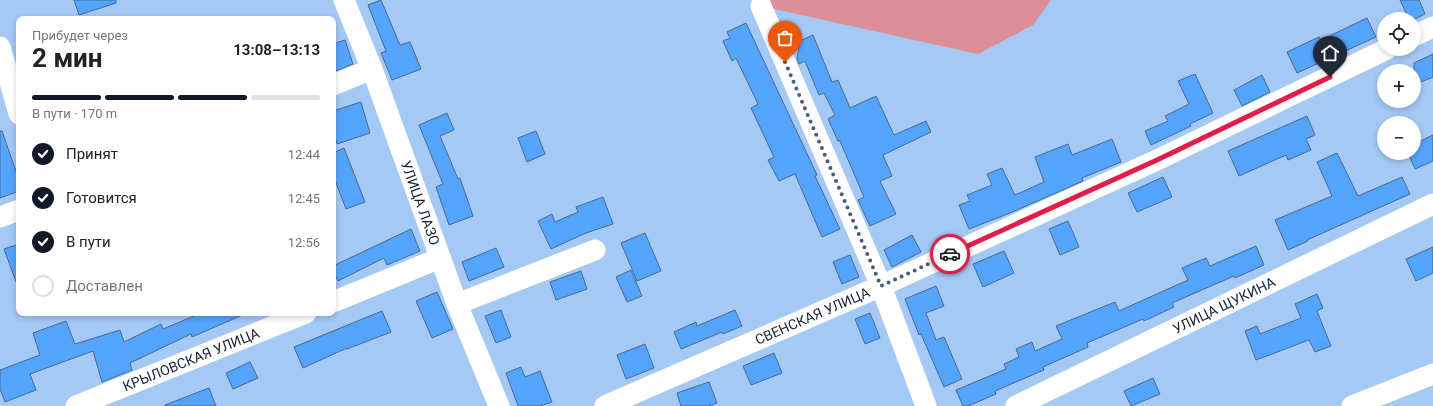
<!DOCTYPE html>
<html lang="ru">
<head>
<meta charset="utf-8">
<style>
  :root { --surface:#fff; --page:#f6f6f6; --text:#222; --muted:#767676; --line:#e0e0e0; --accent:#111827 }
  body { margin:0; font-family:Roboto,sans-serif; background:var(--page); color:var(--text); height:100vh; display:flex; flex-direction:column; font-size:15px; white-space:nowrap }
  * { box-sizing:border-box; margin:0 }
  p { font-size:13px; color:var(--muted) }
  .icon { flex:none; width:22px; height:22px; fill:none; stroke:currentColor; stroke-width:2; stroke-linecap:round; stroke-linejoin:round }
  .map { position:relative; flex:1; overflow:hidden }
  .details { position:absolute; left:16px; top:16px; width:320px; height:300px; display:flex; flex-direction:column; background:var(--surface); border-radius:8px; box-shadow:0 2px 6px #0003 }
  .details>* { flex:none }
  .buttons { position:absolute; left:1377px; top:12px; display:grid; gap:8px }
  .buttons a { display:grid; place-items:center; width:44px; height:44px; border-radius:50%; background:var(--surface); box-shadow:0 2px 6px #0003; font-size:20px }
  .pin { position:absolute; display:grid; place-items:center; width:34px; height:34px; color:#fff; margin:-41px -17px; border-radius:50% 50% 50% 0; rotate:-45deg; box-shadow:0 0 4px #0007 }
  .pin .icon { rotate:45deg }
  .courier { position:absolute; display:grid; place-items:center; width:40px; height:40px; margin:-20px; border:3px solid #e11d48; border-radius:50%; background:#fff; color:#222; box-shadow:0 1px 5px #0007 }
  .summary em { font-style:normal; font-weight:700 }
  .summary div { display:flex; flex-direction:column-reverse }
  .summary { display:flex; align-items:center; justify-content:space-between; height:68px; padding:0 16px }
  h1 { font-size:26px; font-weight:700; line-height:30px }
  .bar { display:grid; grid-template-columns:repeat(4,1fr); gap:6px 4px; align-content:center; height:48px; padding:0 16px }
  .bar i { height:5px; border-radius:3px; background:var(--line) }
  .bar .on { background:var(--accent) }
  .bar p { grid-column:span 4 }
  ol { padding:0 16px; list-style:none }
  li { display:flex; align-items:center; gap:12px; height:44px }
  li p { margin-inline-start:auto }
  li .icon { padding:4px; border-radius:50%; background:var(--accent); color:#fff; stroke-width:4 }
  li:last-child { color:var(--muted) }
  li i { width:22px; height:22px; border:2px solid var(--line); border-radius:50% }
  .map>svg:first-child { display:block }
  .green { fill:#dc8f98 }
  .building { fill:#55a4fb; stroke:#486a90 }
  .lines { fill:none; stroke-linecap:round; stroke-linejoin:round }
  .minor { stroke:#fff; stroke-width:21 }
  .done { stroke:#485e78; stroke-width:4; stroke-dasharray:0 7.2 }
  .route { stroke:#e11d48; stroke-width:5 }
  .labels { text-anchor:middle; dominant-baseline:central; stroke-width:3.5; stroke-linejoin:round; paint-order:stroke }
  .street-label { font-size:14px; fill:#162435; stroke:#d5e8fe }
</style>
</head>
<body>
<div class="map">
<svg width="1433" height="406" viewBox="0 0 1433 406">
  <rect width="100%" height="100%" fill="#a4c9f4"/>
  <path class="green" d="M759,0H1051L1033,25L978,54L792,13L761,6Z"/>
  <g class="building">
    <path d="M74,0H116V3L79,15Z"/>
    <path d="M381,0L400,45L410,42L421,69L392,80L381,53L386,51L368,5Z"/>
    <path d="M1400,0H1419L1425,14L1415,19H1409Z"/>
    <path d="M1367,18L1376,37L1297,73L1287,52L1319,37L1321,40Z"/>
    <path d="M746,23L817,175L815,176L840,229L822,237L795,174L779,181L768,160L774,157L751,108L758,104L736,58L732,61L723,41L730,38L727,32Z"/>
    <path d="M813,35L832,82L838,80L850,108L876,96L894,135L926,121L931,132L883,155L892,176L880,181L896,214L870,226L858,200L864,197L840,141H838L828,119L835,115L824,93L819,95L805,61L799,64L797,59L800,41Z"/>
    <path d="M345,40L353,64L333,72V44Z"/>
    <path d="M1433,54V77L1414,85V63Z"/>
    <path d="M1195,74L1213,113L1190,124L1191,126L1151,145L1145,131L1168,121L1165,116L1189,104L1178,81Z"/>
    <path d="M1262,75L1270,92L1242,106L1234,90Z"/>
    <path d="M361,102L370,133L337,144L333,130V111Z"/>
    <path d="M447,113L454,130L440,136L458,179L460,178L473,216L449,225L436,187L443,184L419,125Z"/>
    <path d="M1307,116L1315,135L1306,139L1311,150L1288,160L1286,155L1239,176L1228,151Z"/>
    <path d="M0,131H2L19,180V191L0,198Z"/>
    <path d="M536,131L545,154L527,162L518,138Z"/>
    <path d="M1433,135V161L1415,169L1408,153H1414V144Z"/>
    <path d="M1112,139L1121,162L1082,178L1083,181L1010,213L969,229L959,205L970,201L967,195L992,185L987,174L1002,168L1015,195L1044,182L1035,157L1068,144L1072,155Z"/>
    <path d="M344,148L365,202L346,209L333,175V153Z"/>
    <path d="M1337,153L1358,196L1402,177L1410,194L1307,240L1308,241L1288,250L1275,220L1332,196L1317,162Z"/>
    <path d="M1163,177L1172,197L1137,212L1128,193Z"/>
    <path d="M603,197L613,224L586,233L551,249L538,221L552,214L555,222L578,212L576,207Z"/>
    <path d="M1068,221L1079,247L1060,255L1049,229Z"/>
    <path d="M411,229L420,251L387,265L384,258L338,281L333,271V266Z"/>
    <path d="M645,233L661,271L637,281L621,243Z"/>
    <path d="M912,235L921,252L892,267L884,250Z"/>
    <path d="M19,244V286L18,287L4,249Z"/>
    <path d="M1256,246L1264,265L1235,278L1234,276L1172,303L1174,307L1144,321L1143,319L1087,343L1088,347L1043,367L1044,370L995,391L996,394L968,406H963L956,390L1006,369L1004,364L1019,357L1016,349L1032,342L1035,351L1062,339L1056,326L1115,302L1119,311L1188,280L1182,268L1206,258L1210,266Z"/>
    <path d="M1433,247V273L1416,281L1406,259Z"/>
    <path d="M496,248L504,267L469,281L462,262Z"/>
    <path d="M1004,251L1014,273L983,287L973,264Z"/>
    <path d="M850,255L859,277L842,284L833,262Z"/>
    <path d="M631,270L642,296L627,302L616,277Z"/>
    <path d="M581,271L587,289L556,300L550,282Z"/>
    <path d="M936,286L944,306L926,313L936,340L944,337L962,379L944,387L921,334L919,335L905,299Z"/>
    <path d="M437,292L453,329L432,338L416,301Z"/>
    <path d="M1317,294L1323,308L1317,311L1331,346L1315,352L1309,340L1256,360L1245,331L1257,326L1260,334L1301,318L1295,304Z"/>
    <path d="M501,310L511,337L496,343L485,316Z"/>
    <path d="M735,310L742,326L723,334L722,332L681,349L674,332L696,322L697,326Z"/>
    <path d="M382,311L391,332L347,349V348L303,368L294,347Z"/>
    <path d="M201,313H247L192,337L191,334L130,363L132,370L102,382L93,351L30,374L36,390L5,402L0,389V370L40,355L33,333L66,321L75,344L120,330L124,342L161,324L163,329Z"/>
    <path d="M870,313L880,338L865,344L855,319Z"/>
    <path d="M645,344L654,368L626,379L617,355Z"/>
    <path d="M774,353L782,373L751,385L743,366Z"/>
    <path d="M250,362L258,378L233,389L226,373Z"/>
    <path d="M521,367L525,377L540,371L552,402L540,406H518L506,373Z"/>
    <path d="M1153,378L1160,394L1131,406L1124,391Z"/>
    <path d="M709,382L717,403L709,406H681L677,393Z"/>
    <path d="M209,388L216,406H165V405Z"/>
  </g>
  <g class="lines">
    <g class="minor">
      <path id="s1" d="M344,0L372,69L457,304L499,406"/>
      <path d="M761,6L881,286L926,406"/>
      <path d="M1414,36L1433,27"/>
      <path d="M0,47L19,114"/>
      <path d="M333,85L372,69"/>
      <path d="M0,217L19,210"/>
      <path d="M333,302L440,258"/>
      <path d="M457,304L595,250"/>
      <path id="s2" d="M76,406L306,313"/>
      <path id="s3" d="M605,406L881,286L1157,160L1387,49"/>
      <path id="s4" d="M1016,406L1433,204"/>
      <path d="M1352,406L1433,374"/>
    </g>
  </g>
  <g class="lines">
    <path class="done" d="M785,62L881,286L950,254"/>
    <path class="route" d="M950,254L1157,160L1330,77"/>
  </g>
  <g class="labels">
    <g class="street-label">
      <text stroke="none"><textPath href="#s1" startOffset="217">УЛИЦА ЛАЗО</textPath></text>
      <text stroke="none"><textPath href="#s4" startOffset="231">УЛИЦА ЩУКИНА</textPath></text>
      <text stroke="none"><textPath href="#s3" startOffset="226">СВЕНСКАЯ УЛИЦА</textPath></text>
      <text stroke="none"><textPath href="#s2" startOffset="124">КРЫЛОВСКАЯ УЛИЦА</textPath></text>
    </g>
  </g>
</svg>
<div class="buttons">
<a><svg class="icon" aria-label="locate" viewBox="0 0 24 24"><circle cx="12" cy="12" r="6"/><path d="M12 2v4M12 18v4M2 12h4M18 12h4"/></svg></a>
<a>+</a>
<a>−</a>
</div>
<div class="pin" style="left:785px;top:62px;background:#ea580c"><svg class="icon" aria-label="bag" viewBox="0 0 24 24"><path d="M5 8h14l-1 12H6zM9 8a3 3 0 0 1 6 0"/></svg></div>
<div class="pin" style="left:1330px;top:77px;background:#1f2937"><svg class="icon" aria-label="home" viewBox="0 0 24 24"><path d="M3 11l9-7 9 7M6 9v11h12V9"/></svg></div>
<div class="courier" style="left:950px;top:254px"><svg class="icon" aria-label="car" viewBox="0 0 24 24"><path d="M5 17H2v-5l4-1 3-4h7l3 4 3 1v5h-3M9 17h6M6 11h13"/><circle cx="7" cy="17" r="2"/><circle cx="17" cy="17" r="2"/></svg></div>
<section class="details">
<div class="summary"><div><h1>2 мин</h1><p>Прибудет через</p></div><em>13:08–13:13</em></div>
<div class="bar"><i class="on"></i><i class="on"></i><i class="on"></i><i></i><p>В пути · 170 m</p></div>
<ol>
<li><svg class="icon" aria-label="check" viewBox="0 0 24 24"><path d="M5 12l5 5 9-10"/></svg>Принят<p>12:44</p></li>
<li><svg class="icon" aria-label="check" viewBox="0 0 24 24"><path d="M5 12l5 5 9-10"/></svg>Готовится<p>12:45</p></li>
<li><svg class="icon" aria-label="check" viewBox="0 0 24 24"><path d="M5 12l5 5 9-10"/></svg>В пути<p>12:56</p></li>
<li><i></i>Доставлен</li>
</ol>
</section>
</div>
</body>
</html>
